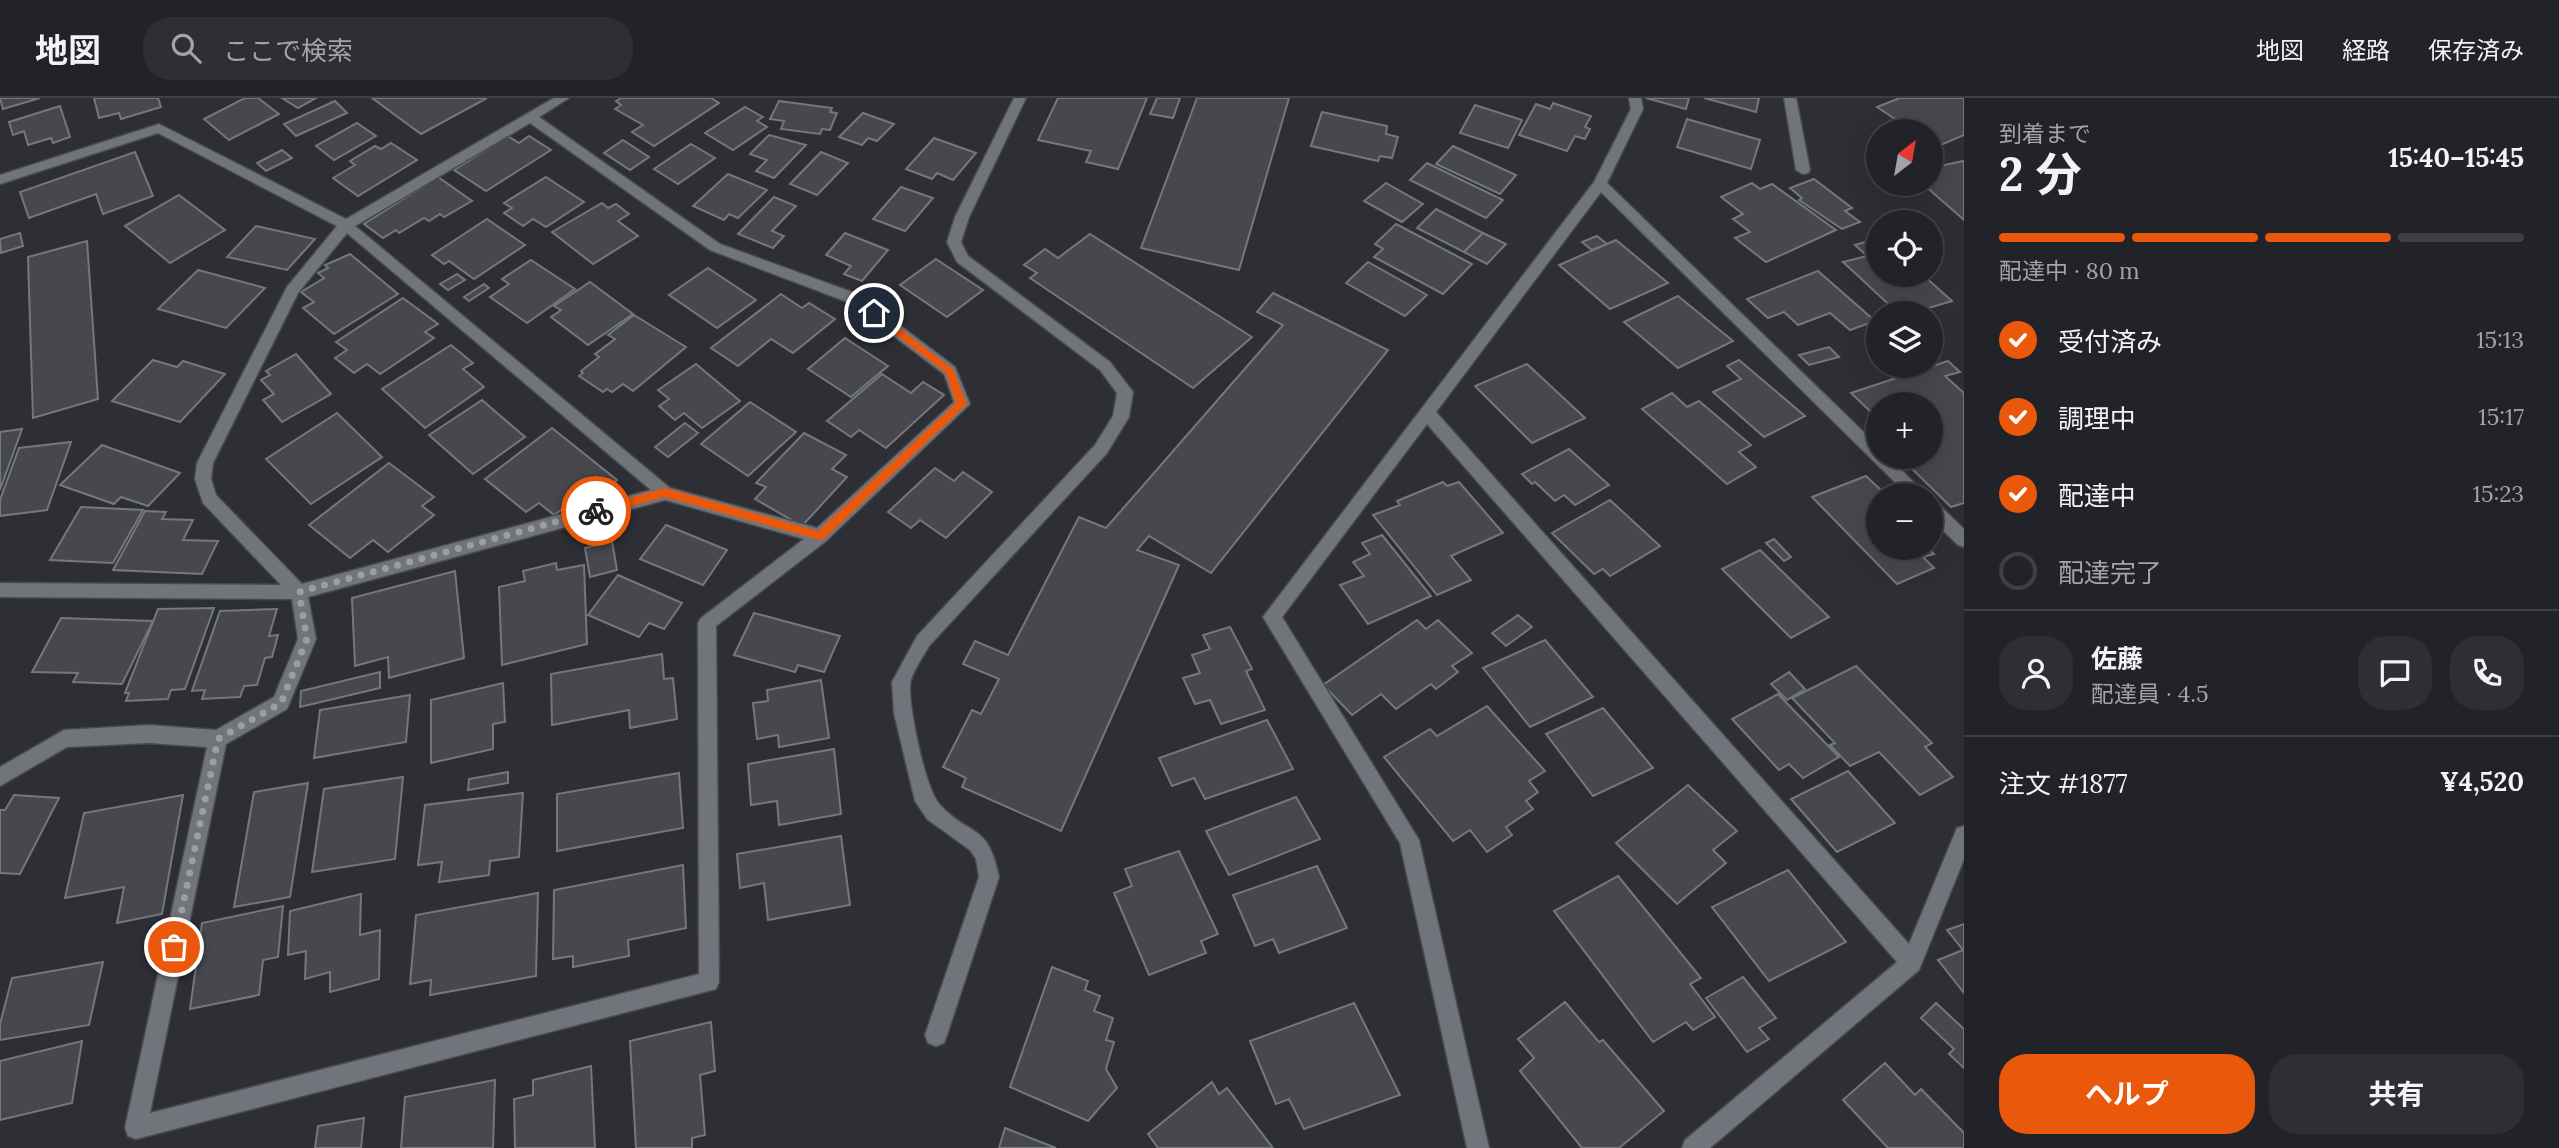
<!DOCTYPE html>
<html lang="ja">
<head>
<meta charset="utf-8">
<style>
  :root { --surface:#222328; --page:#2e2f34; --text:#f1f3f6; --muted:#a2a4a8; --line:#3f4045; --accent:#ea580c }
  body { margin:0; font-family:Lora,"Noto Sans JP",serif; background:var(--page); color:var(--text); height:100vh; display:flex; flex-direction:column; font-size:26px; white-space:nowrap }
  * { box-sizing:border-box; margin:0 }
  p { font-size:23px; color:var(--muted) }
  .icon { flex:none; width:38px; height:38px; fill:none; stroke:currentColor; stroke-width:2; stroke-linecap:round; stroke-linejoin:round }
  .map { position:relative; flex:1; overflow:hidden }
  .drawer { display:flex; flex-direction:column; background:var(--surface); width:595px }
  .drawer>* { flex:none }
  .needle { width:46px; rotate:31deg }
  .buttons { position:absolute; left:1866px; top:21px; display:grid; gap:14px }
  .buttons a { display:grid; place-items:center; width:77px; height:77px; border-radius:50%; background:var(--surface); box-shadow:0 7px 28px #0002,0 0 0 2px var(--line); font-size:35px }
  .pin { position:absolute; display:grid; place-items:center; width:60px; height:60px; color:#fff; margin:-30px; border:4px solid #fff; border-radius:50%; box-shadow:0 2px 7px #0007 }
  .courier { position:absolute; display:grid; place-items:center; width:70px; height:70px; margin:-35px; border:5px solid #ea580c; border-radius:50%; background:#fff; color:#222; box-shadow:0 2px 9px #0007 }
  .overview em { font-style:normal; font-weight:700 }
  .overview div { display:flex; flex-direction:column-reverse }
  .overview { display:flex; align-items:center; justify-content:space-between; height:119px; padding:0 35px }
  h1 { font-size:46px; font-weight:700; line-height:52px }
  .bar { display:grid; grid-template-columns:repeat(4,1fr); gap:10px 7px; align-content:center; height:84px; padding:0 35px }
  .bar i { height:9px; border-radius:5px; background:var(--line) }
  .bar .active { background:var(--accent) }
  .bar p { grid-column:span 4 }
  .line { display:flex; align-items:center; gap:18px; padding:0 35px; border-top:2px solid var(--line) }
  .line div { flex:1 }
  .round { display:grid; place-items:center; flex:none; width:74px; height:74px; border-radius:28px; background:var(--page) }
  ol { padding:0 35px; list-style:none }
  li { display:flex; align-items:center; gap:21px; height:77px }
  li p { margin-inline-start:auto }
  li .icon { padding:7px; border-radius:50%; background:var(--accent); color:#fff; stroke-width:4 }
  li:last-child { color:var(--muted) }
  li i { width:38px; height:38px; border:4px solid var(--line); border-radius:50% }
  .action { display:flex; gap:14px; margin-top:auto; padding:14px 35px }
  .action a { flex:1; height:80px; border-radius:28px; background:var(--accent); color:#fff; font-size:28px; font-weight:700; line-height:80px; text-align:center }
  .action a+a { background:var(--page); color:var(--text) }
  header { display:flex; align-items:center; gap:42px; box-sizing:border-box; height:98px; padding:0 35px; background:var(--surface); border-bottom:2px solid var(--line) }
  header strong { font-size:33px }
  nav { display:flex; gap:38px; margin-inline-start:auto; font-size:24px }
  .search { width:490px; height:63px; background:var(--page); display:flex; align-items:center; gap:18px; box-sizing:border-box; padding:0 24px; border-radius:28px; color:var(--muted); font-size:26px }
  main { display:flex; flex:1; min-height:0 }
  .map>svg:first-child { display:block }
  .building { fill:#46484e; stroke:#75777e; stroke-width:2 }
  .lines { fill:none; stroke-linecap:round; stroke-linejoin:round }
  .lane-casing { stroke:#484a4f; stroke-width:3 }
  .street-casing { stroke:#484a4f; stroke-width:3 }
  .lane { fill:#72747b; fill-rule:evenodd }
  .street { fill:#72747b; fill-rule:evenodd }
  .route { fill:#ea580c }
  .done { stroke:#9c9ea2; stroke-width:7; stroke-dasharray:0 12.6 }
</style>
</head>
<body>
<header>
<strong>地図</strong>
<div class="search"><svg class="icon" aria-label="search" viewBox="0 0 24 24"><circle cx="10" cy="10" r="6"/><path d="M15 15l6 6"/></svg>ここで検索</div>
<nav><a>地図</a><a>経路</a><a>保存済み</a></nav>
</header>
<main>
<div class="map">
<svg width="1964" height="1050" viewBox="0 0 1964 1050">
  <rect width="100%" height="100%" fill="#2d2f35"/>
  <g class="building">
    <path d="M0,0H40L3,11Z"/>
    <path d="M94,0H158L161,9L121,21L119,15L99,20Z"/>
    <path d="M245,0H258L279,16L229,42L204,21Z"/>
    <path d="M282,0H316L298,10Z"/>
    <path d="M372,0H487L421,36Z"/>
    <path d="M621,0H711L719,5L654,48L632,34L643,27L615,11L621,7L616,3Z"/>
    <path d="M1058,0H1147L1118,71L1086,64L1091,53L1038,42Z"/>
    <path d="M1157,0H1180L1173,20L1150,16Z"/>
    <path d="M1197,0H1289L1239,172L1141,150Z"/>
    <path d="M1646,0H1689L1686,11Z"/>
    <path d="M1704,0H1759L1756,14Z"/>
    <path d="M1900,0H1964V37L1936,49L1930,45V33H1913L1877,9Z"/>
    <path d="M335,3L347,15L296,38L284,26Z"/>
    <path d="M779,3L832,10L830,14L837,15L830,32L822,31L820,36L781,31L784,23L770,21Z"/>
    <path d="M1553,5L1591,18L1585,29L1590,31L1585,41L1575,38L1567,53L1519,37L1536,6L1550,11Z"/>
    <path d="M1475,7L1522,22L1508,50L1460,35Z"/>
    <path d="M60,8L70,39L53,45L51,40L28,47L24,33L13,37L9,24Z"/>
    <path d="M745,9L763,19L757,23L767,29L733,52L705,35Z"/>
    <path d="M1322,14L1387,28L1386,36L1398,39L1392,60L1380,58L1378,63L1311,48Z"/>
    <path d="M863,15L894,26L877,43L868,40L862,47L839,39Z"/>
    <path d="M1687,21L1760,42L1751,71L1677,49Z"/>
    <path d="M357,25L376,38L334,62L316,48Z"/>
    <path d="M769,37L806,47L774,80L756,73L767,62L750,56Z"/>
    <path d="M508,38L519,45L529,38L551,52L486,93L454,72Z"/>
    <path d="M934,40L976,55L953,82L937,75L932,81L906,71Z"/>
    <path d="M623,42L649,59L630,72L604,55Z"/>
    <path d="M391,45L417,62L358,98L333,80L355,67L350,63L375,48L381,51Z"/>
    <path d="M691,46L715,60L678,86L654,71Z"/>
    <path d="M1453,48L1516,77L1500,96L1436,66Z"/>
    <path d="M282,52L292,60L266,73L257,65Z"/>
    <path d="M135,54L153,98L103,116L96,96L29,120L20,94Z"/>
    <path d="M821,54L848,65L817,97L790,86Z"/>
    <path d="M1963,63H1964V122L1923,86H1930V70Z"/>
    <path d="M1427,65L1503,102L1486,120L1410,82Z"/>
    <path d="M728,76L767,92L738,120L729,116L724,122L693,108Z"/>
    <path d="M438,79L472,103L444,119L440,116L429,123L424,120L399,135L396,132L383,140L364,126Z"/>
    <path d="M546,79L584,104L546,129L533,121L523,128L504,115L512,110L504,105Z"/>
    <path d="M1814,81L1852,110L1845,113L1860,124L1842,131L1799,102L1802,100L1790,90Z"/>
    <path d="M1386,85L1423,106L1402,124L1364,103Z"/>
    <path d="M1752,85L1760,91L1772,86L1836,132L1766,164L1735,140L1750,134L1733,121L1743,116L1721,99Z"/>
    <path d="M901,89L933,100L905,133L873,121Z"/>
    <path d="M179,97L225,132L170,165L125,128Z"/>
    <path d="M774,99L796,108L772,133L784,138L773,150L738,136Z"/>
    <path d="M602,105L608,110L616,106L629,116L618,123L638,138L593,166L552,134Z"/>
    <path d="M1436,111L1483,135L1464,154L1417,130Z"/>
    <path d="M487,121L525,147L474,181L449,163L444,166L432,157Z"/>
    <path d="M1396,126L1472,166L1443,196L1374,159L1383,151L1375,146Z"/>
    <path d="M256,128L315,141L287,172L227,159Z"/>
    <path d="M20,135L23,148L1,155L0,141Z"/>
    <path d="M845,135L888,152L862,183L844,176L851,168L826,157Z"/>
    <path d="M1483,135L1506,146L1487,166L1464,154Z"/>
    <path d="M1090,136L1252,239L1193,290L1030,180L1037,175L1024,167L1045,151L1058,160Z"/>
    <path d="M1597,138L1607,146L1592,152L1582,144Z"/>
    <path d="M1878,140V177H1923L1952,203L1912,215H1898L1843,164L1867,158L1855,147Z"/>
    <path d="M1616,142L1668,185L1610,211L1559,167Z"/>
    <path d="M87,143L98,301L33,320L28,159Z"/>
    <path d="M350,156L398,196L334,236L303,210L314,204L301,194L324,180L318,175L328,170L325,167Z"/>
    <path d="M936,161L983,192L947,219L900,187Z"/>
    <path d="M531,162L575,191L527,225L490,199L509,186L502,181Z"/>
    <path d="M1368,164L1427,197L1405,218L1346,185Z"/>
    <path d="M708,170L756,202L717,230L669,197Z"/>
    <path d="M198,172L265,190L226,230L158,211Z"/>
    <path d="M1818,173L1875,223L1850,232L1830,215L1798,227L1784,214L1768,220L1747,201Z"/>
    <path d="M457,176L465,182L448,192L440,186Z"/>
    <path d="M590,184L633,216L588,247L551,219L561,212L554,208Z"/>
    <path d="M484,186L489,190L469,203L464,199Z"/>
    <path d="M1273,195L1388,252L1211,475L1149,438L1137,452L1179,467L1061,733L962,689L966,680L943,669L972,612L981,616L999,581L963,566L975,543L1008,557L1079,419L1106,430L1283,227L1257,214Z"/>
    <path d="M781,196L802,210L809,205L835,221L793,255L771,241L738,268L711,250Z"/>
    <path d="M1678,198L1733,243L1678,270L1624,224Z"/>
    <path d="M403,200L438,226L425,234L434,240L380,276L367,266L354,275L335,260L347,252L336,244Z"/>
    <path d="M634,217L686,249L633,293L623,286L612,294L607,291L603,294L579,278L583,275L581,273L599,259L595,256L615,241L608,237Z"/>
    <path d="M845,240L888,268L851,299L808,271Z"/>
    <path d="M451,247L473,265L463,271L484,289L425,330L382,291Z"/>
    <path d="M1829,249L1839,259L1809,267L1799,257Z"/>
    <path d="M296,256L331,296L282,324L263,302L274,296L261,282L270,277L266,273Z"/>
    <path d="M153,262L177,269L183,263L225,276L180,324L112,303Z"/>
    <path d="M1739,262L1805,318L1764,339L1713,294L1741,281L1727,268Z"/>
    <path d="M1948,263L1960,274L1945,278L1964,295V405L1951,409L1900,359H1930V306H1878V321L1851,295Z"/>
    <path d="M696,266L740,303L702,330L684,315L675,322L659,308L669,301L658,292Z"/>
    <path d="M1527,266L1585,320L1532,345L1475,288Z"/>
    <path d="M882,276L911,295L923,284L944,297L886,350L859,332L851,339L827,323Z"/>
    <path d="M1672,295L1687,309L1699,303L1751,347L1739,354L1756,369L1727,386L1642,311Z"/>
    <path d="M482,302L525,339L473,376L429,337Z"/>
    <path d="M750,304L796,334L748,378L701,346Z"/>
    <path d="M337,315L382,359L311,406L266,361Z"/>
    <path d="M685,325L698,335L668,359L655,349Z"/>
    <path d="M552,330L617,382L577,413L569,406L554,417L539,405L526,414L485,381Z"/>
    <path d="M22,331L0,392V334Z"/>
    <path d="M804,335L846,357L832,371L847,379L802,428L755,401L766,389L756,385Z"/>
    <path d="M71,344L47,412L0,418V402L19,350Z"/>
    <path d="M102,347L180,375L148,408L121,399L114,406L60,387Z"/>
    <path d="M1569,351L1609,387L1575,407L1564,397L1555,403L1535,384L1532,386L1522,376Z"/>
    <path d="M389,365L434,399L422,408L434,417L388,454L373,442L350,460L309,427Z"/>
    <path d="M935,370L954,383L963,374L992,394L946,440L920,422L911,430L888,414Z"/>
    <path d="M1866,378L1886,397H1878V450H1928L1934,456L1923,459L1934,470L1897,486L1812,399Z"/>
    <path d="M1443,384L1447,388L1459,384L1503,435L1451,458L1471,482L1437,497L1373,417L1400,407L1397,403Z"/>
    <path d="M1610,402L1660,448L1610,478L1603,471L1594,476L1552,435Z"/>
    <path d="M81,409L143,412L113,465L50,462Z"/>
    <path d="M145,413L166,414L162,421L193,422L183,442L218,443L202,476L113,472Z"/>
    <path d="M666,427L727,452L703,487L640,461Z"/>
    <path d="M1382,437L1431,498L1368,526L1340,487L1364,478L1353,464L1370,456L1362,445Z"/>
    <path d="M1774,441L1791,459L1784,463L1766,445Z"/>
    <path d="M612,443L617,472L590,479L585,450Z"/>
    <path d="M1760,452L1829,519L1791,540L1722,471Z"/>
    <path d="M556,465L557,472L584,467L587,546L502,567L499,489L525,483L523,473Z"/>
    <path d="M455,473L464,560L389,580L388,559L355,568L352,500Z"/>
    <path d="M618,477L682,505L664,531L649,525L639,539L588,517Z"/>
    <path d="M214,510L185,591L171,592L168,601L126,603L129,595H125L158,511Z"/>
    <path d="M277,511L269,538L278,537L272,559L265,560L257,587L244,588L240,599L202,601L205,592L192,593L220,513Z"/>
    <path d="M754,515L840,538L824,574L798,567L795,574L734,557Z"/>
    <path d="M1518,517L1532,529L1506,548L1492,535Z"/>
    <path d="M61,520L153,523L122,586L73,584L78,575L32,574Z"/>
    <path d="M1417,522L1426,531L1438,522L1472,555L1452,568L1458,574L1436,591L1431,586L1396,611L1381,596L1352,617L1323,587Z"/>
    <path d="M1230,529L1252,571L1246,573L1265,612L1221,626L1210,602L1195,606L1183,580L1200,575L1192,557L1210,551L1203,537Z"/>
    <path d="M1545,542L1593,599L1530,629L1483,570Z"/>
    <path d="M662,556L664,581L673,580L677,621L630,630L629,612L552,627L551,576Z"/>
    <path d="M1856,568L1932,645L1925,649L1953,679L1920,697L1879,654L1850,668L1830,647L1835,645L1792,600Z"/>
    <path d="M380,574V590L300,609L301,593Z"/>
    <path d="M1789,574L1805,591L1787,602L1771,586Z"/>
    <path d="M821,582L829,640L779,649L778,637L757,641L753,605L768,603L767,592Z"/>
    <path d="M503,585L505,624L493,626V651L431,665V602Z"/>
    <path d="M1778,596L1839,659L1803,680L1789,666L1779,672L1732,621Z"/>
    <path d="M410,597L406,644L314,660L320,612Z"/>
    <path d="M1487,608L1545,673L1529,683L1538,694L1526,703L1533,711L1506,729L1512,737L1487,754L1470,732L1453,743L1384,659L1430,631L1437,638Z"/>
    <path d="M1603,610L1653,670L1593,698L1546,636Z"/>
    <path d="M1267,622L1293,671L1205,701L1194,680L1172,688L1159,660Z"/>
    <path d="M834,651L841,716L779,727L777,703L751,707L748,666Z"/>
    <path d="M1848,673L1895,725L1837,754L1791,701Z"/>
    <path d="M508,674V685L468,692L469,681Z"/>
    <path d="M679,675L683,730L557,753V696Z"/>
    <path d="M403,679L395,761L312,774L324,691Z"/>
    <path d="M308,685L290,799L234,809L254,694Z"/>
    <path d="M1688,687L1737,733L1713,752L1726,765L1677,806L1616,745Z"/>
    <path d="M523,695L519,759L490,763L489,777L439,784L442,764L418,767L425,707Z"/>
    <path d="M14,697L59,700L20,776L0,775V712H5Z"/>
    <path d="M183,697L162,816L117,825L124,789L65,800L84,715Z"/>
    <path d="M1296,699L1320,741L1229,777L1206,733Z"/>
    <path d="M841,738L850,807L768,822L764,785L740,790L737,756Z"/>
    <path d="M1179,753L1218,836L1201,843L1206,855L1149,877L1114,795L1132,788L1125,771Z"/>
    <path d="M683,767L686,830L628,842L629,858L573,869V858L553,861L554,792Z"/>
    <path d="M1317,768L1347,830L1279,855L1273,841L1255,848L1233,797Z"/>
    <path d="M1788,772L1846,844L1769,883L1712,809Z"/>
    <path d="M1618,778L1701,880L1690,886L1715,919L1693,932L1686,924L1653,944L1554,813Z"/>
    <path d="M538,795L536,878L430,897L431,882L410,886L416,817Z"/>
    <path d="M361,796L360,837L380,832L379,881L330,894V874L305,881L306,853L288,857L290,813Z"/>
    <path d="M283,808L278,859L263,862L259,897L190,911L202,825Z"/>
    <path d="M1964,826V895L1938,862L1963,852L1947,832Z"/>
    <path d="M103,864L89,927L0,942V926L12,880Z"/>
    <path d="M1052,869L1088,883L1085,892L1100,898L1094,913L1113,920L1106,942L1114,944L1106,971L1117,990L1088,1023L1010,989Z"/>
    <path d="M1743,879L1776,920L1759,930L1769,941L1747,954L1706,900Z"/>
    <path d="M1565,904L1599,944L1603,942L1664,1013L1619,1050H1582L1520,973L1534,960L1518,941Z"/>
    <path d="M1354,905L1400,997L1304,1031L1289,1001L1276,1006L1250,943Z"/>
    <path d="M1936,905L1964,931V970L1949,956L1954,951L1921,920Z"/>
    <path d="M711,924L715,973L700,977L705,1037L692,1040V1050H636L630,943Z"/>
    <path d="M82,943L72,1005L0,1022V963Z"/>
    <path d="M1885,965L1915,997L1921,991L1964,1035V1050H1888L1843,1002Z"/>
    <path d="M591,968L595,1050H515L514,1001L533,997V982Z"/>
    <path d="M495,982L493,1050H401L405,999Z"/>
    <path d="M1212,984L1219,996L1227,990L1273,1050H1158L1148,1036Z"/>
    <path d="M364,1020L361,1050H315L318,1028Z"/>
    <path d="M1005,1030L1056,1050H999Z"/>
  </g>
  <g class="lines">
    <g class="lane-casing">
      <path id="lane" d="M1014,0H1026L969,119L961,144L968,158L1110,264L1133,294L1129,319L1107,355L929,548C923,559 911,575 910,587C909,610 925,691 940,707C971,740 988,724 999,779L947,937L944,945L936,948L928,945L925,937L979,779L976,761L970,752L927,721L915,703L894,615L892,584L917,538L1095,347L1113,318L1117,295L1100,272L957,164L947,144L955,119Z"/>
    </g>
    <g class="street-casing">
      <g id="street">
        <path d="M554,0H569L539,19L720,146L860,197L955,269L970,306L826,443L716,528L719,884L716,891L136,1041L128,1038L125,1030L207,649L149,645L67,649L0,688V669L64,632L149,627L216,632L274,599L298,541L292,501L0,499V485L281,487L203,405L195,381L197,365L287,189L337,128L158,35L0,86V77L159,26L346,121ZM530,25L710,152L850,205L944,276L954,304L817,430L670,390L355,128ZM347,135L651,392L302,486L216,397L211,381L213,365L298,195ZM665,402L804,441L701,520L698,525L699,876L150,1015L226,646L287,611L316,541L308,499Z"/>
        <path d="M1629,0H1641L1643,11L1607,85L1878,348V359H1889L1926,397H1908L1601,94L1436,314L1909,846L1957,730L1964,728V761L1919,872L1710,1050H1682L1685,1042L1897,864L1427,326L1282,519L1419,742L1489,1050H1467L1400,745L1263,519L1594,84L1631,11Z"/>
        <path d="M1784,0H1796L1810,72L1808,75L1803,76L1796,72Z"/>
        <path d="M1930,402L1936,404L1964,431V449L1958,447L1930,420Z"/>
      </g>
    </g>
    <use href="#lane" class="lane"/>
    <use href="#street" class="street"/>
  </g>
  <path class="route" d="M871,213H877L953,271L967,306L824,441L820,442L665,399L596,418L593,416V410L665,390L818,433L956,305L946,275L871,218Z"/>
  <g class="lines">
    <path class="done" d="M174,849L218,641L281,605L307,541L299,494L596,413"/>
  </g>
</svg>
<div class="buttons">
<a><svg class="needle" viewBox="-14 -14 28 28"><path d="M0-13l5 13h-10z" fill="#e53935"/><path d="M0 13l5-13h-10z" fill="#a2a4a8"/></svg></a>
<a><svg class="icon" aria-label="locate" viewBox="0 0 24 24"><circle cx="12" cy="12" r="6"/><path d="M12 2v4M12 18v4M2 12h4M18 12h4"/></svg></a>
<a><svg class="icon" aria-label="layers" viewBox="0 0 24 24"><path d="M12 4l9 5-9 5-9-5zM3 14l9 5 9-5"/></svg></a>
<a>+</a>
<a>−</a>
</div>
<div class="pin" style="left:174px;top:849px;background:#ea580c"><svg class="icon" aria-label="bag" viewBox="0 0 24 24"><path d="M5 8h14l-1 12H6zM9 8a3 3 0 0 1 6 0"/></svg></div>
<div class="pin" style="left:874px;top:215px;background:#1f2937"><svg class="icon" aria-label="home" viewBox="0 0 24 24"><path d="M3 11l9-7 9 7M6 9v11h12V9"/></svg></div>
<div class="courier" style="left:596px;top:413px"><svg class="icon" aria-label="bike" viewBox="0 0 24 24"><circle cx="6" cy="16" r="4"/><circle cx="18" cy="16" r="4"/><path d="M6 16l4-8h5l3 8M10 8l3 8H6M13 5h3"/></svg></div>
</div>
<section class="drawer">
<div class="overview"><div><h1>2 分</h1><p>到着まで</p></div><em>15:40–15:45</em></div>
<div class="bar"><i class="active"></i><i class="active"></i><i class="active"></i><i></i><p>配達中 · 80 m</p></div>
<ol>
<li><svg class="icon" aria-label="check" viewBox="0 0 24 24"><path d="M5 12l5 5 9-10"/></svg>受付済み<p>15:13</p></li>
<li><svg class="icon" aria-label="check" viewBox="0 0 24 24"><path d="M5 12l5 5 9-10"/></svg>調理中<p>15:17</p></li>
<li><svg class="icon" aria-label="check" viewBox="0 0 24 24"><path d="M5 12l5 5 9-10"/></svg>配達中<p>15:23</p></li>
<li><i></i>配達完了</li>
</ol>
<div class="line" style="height:126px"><a class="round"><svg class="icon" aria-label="person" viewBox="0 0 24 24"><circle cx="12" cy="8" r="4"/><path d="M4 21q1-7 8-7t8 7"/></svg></a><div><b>佐藤</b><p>配達員 · 4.5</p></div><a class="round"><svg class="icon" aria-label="chat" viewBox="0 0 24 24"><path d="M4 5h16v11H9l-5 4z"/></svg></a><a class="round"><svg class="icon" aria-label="phone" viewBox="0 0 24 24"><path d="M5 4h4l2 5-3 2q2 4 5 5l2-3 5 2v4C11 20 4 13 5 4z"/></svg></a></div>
<div class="line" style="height:91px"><div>注文 #1877</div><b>¥4,520</b></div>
<div class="action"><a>ヘルプ</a><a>共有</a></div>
</section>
</main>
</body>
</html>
